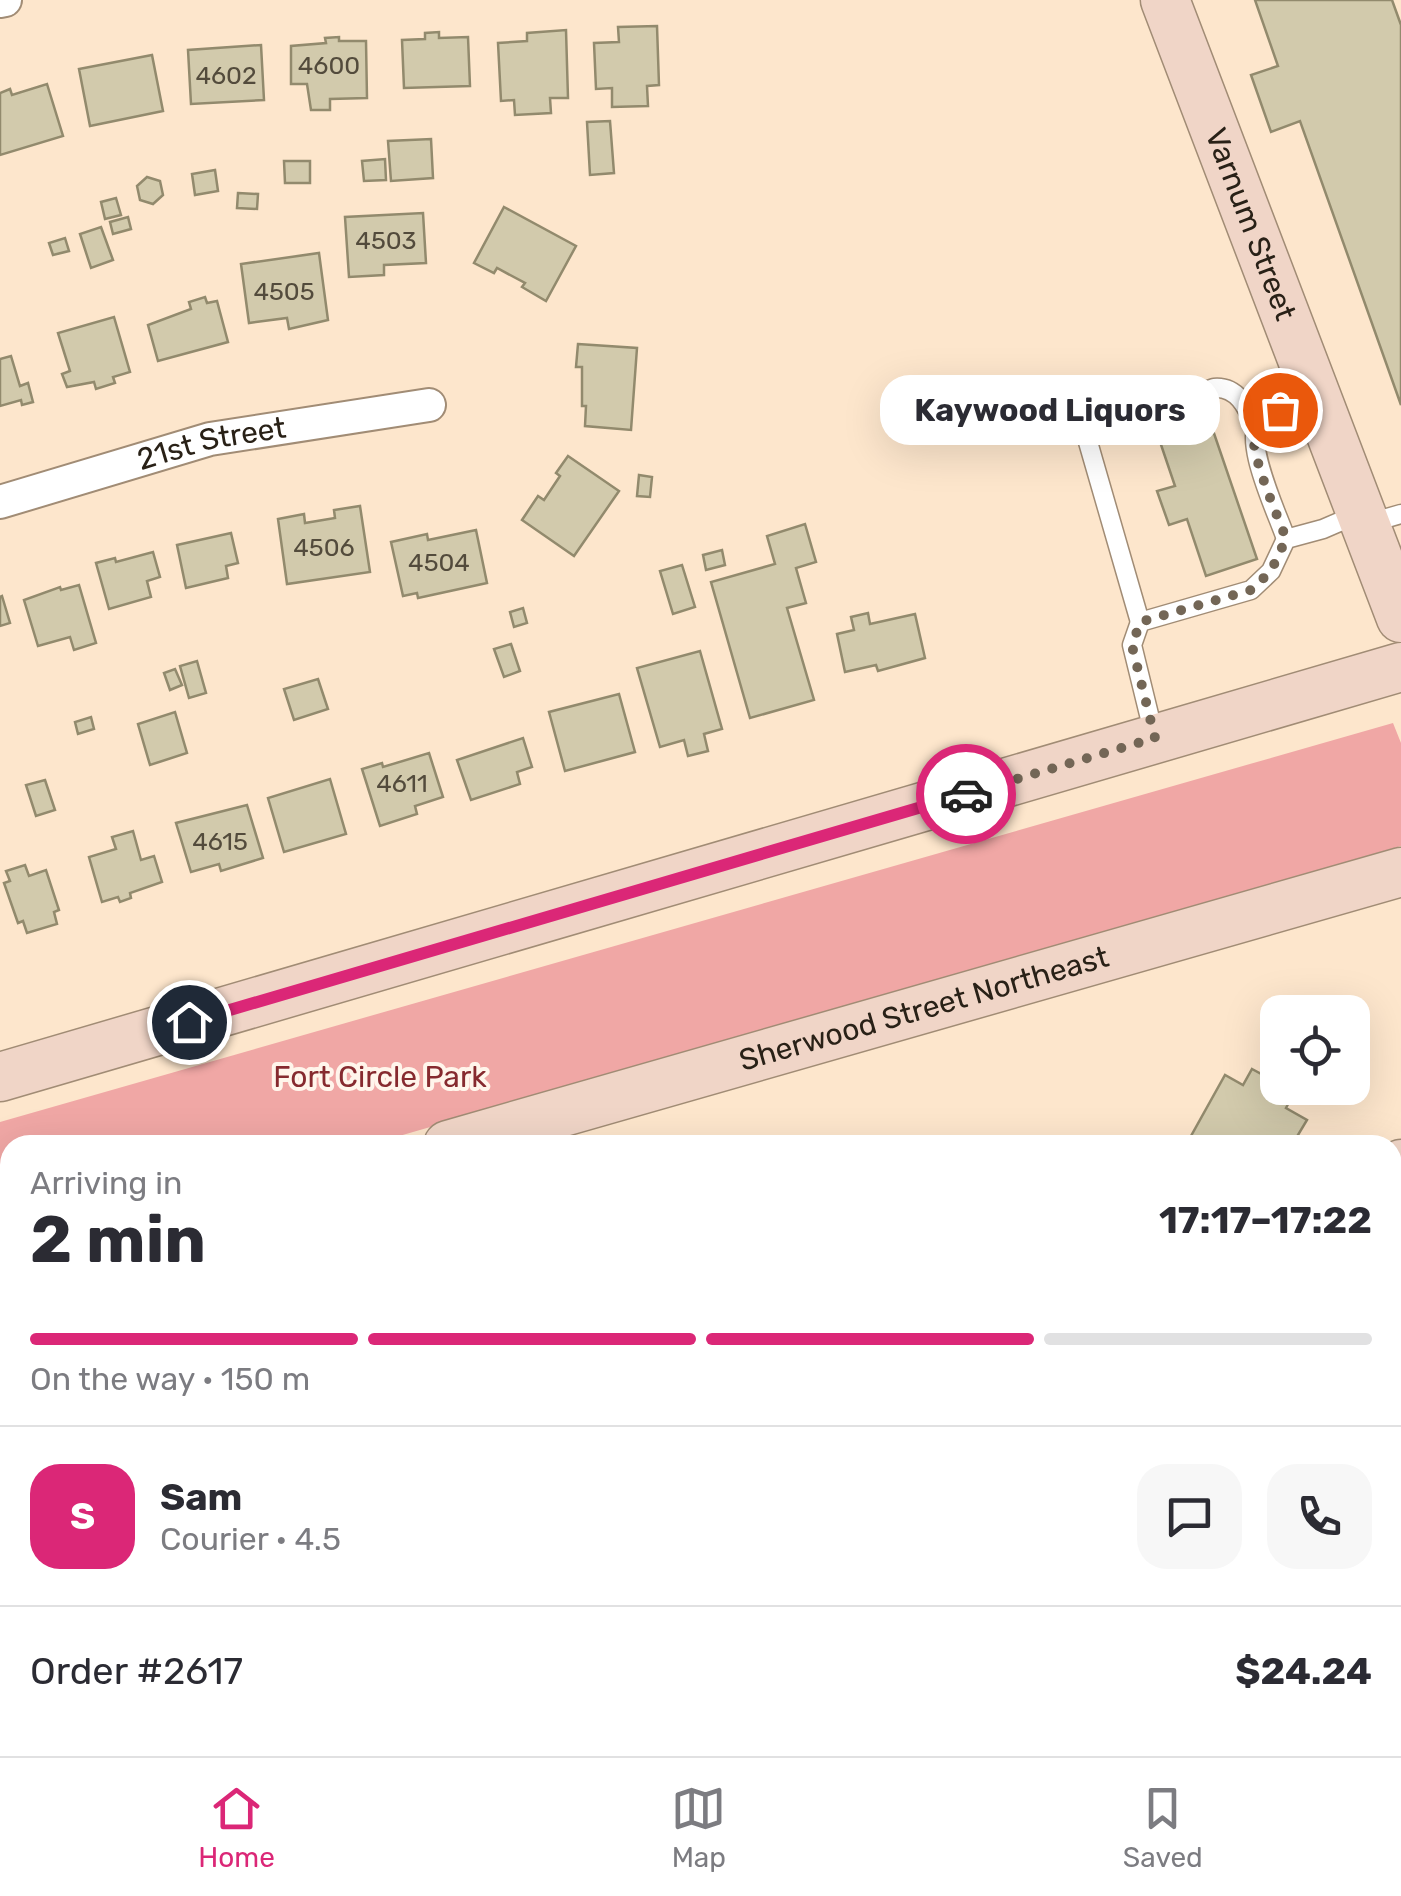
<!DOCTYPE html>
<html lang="en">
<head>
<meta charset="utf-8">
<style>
  :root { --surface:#fff; --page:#f7f7f7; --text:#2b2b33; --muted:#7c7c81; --line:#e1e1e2; --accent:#db2777 }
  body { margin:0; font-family:Rubik,sans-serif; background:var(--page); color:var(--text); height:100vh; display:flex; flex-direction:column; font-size:38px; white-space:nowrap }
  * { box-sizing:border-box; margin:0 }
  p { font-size:32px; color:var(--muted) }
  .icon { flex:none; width:55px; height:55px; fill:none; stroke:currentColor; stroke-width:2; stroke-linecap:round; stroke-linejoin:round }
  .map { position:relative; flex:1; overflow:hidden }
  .side { position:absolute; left:0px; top:1135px; width:1402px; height:622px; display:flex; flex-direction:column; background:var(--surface); border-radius:30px 30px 0 0; box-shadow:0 10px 40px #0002 }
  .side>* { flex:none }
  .buttons { position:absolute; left:1260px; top:995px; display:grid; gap:20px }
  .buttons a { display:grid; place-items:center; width:110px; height:110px; border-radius:20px; background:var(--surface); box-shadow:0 10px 40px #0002; font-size:50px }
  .pin { position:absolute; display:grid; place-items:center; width:85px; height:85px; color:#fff; margin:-42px; border:5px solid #fff; border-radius:50%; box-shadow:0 2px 10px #0007 }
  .courier { position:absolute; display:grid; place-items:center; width:100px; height:100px; margin:-50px; border:8px solid #db2777; border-radius:50%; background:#fff; color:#222; box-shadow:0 2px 12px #0007 }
  .bubble { position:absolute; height:70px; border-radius:30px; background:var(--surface); box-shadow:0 10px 40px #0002; font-size:32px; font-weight:700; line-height:70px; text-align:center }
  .head em { font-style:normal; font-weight:700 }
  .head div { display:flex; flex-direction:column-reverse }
  .head { display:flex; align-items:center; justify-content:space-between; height:170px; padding:0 30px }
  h1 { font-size:65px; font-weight:700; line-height:75px }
  .bar { display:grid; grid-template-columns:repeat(4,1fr); gap:15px 10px; align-content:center; height:120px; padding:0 30px }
  .bar i { height:12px; border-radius:8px; background:var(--line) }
  .bar .selected { background:var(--accent) }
  .bar p { grid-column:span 4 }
  .line { display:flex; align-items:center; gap:25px; padding:0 30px; border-top:2px solid var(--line) }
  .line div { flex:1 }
  .round { display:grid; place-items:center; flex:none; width:105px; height:105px; border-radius:30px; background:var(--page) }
  .dock { display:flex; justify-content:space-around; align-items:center; height:140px; border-top:2px solid var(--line); background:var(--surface); font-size:28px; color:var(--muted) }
  .dock a { display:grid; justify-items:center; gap:5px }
  .dock .selected { color:var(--accent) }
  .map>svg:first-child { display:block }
  .green { fill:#f0a7a5 }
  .building { fill:#d2caac; stroke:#928a6d; stroke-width:2.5 }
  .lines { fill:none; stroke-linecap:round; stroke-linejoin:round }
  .lane-casing { stroke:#a18c75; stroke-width:21 }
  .street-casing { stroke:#a18c75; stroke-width:36 }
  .secondary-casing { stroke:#a18c75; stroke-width:51 }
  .lane { stroke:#fff; stroke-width:18 }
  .street { stroke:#fff; stroke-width:32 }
  .secondary { stroke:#f0d5c7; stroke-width:48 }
  .done { stroke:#736656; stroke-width:10; stroke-dasharray:0 18 }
  .route { stroke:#db2777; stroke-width:12 }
  .labels { text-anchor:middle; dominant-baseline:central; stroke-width:8; stroke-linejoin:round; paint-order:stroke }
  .number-label { font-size:25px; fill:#534b3c }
  .street-label { font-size:30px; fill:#292117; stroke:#fff5eb }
  .park-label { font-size:30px; fill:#862a2f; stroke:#fff5eb }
</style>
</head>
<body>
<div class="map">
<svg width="1401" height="1756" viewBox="0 0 1401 1756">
  <rect width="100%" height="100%" fill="#fde6cc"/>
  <path class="green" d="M1393,723L1401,743V846L368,1145H10V1248L0,1251V1122Z"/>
  <g class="building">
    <path d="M1255,0H1392L1401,25V405L1300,121L1271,132L1251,75L1278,66Z"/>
    <path d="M657,26L659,85L647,86L648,106L612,107V88L596,89L594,43L619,42L618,27Z"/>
    <path d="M566,30L568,98H550L551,113L515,115L514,100L501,101L498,43L527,41V33Z"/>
    <path d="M439,32V38L468,37L470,86L404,88L402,40L425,39V33Z"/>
    <path d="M339,37V41H366L367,98L330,99V110H311L307,84H291V46L326,43L325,38Z"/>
    <path d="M261,45L264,100L191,104L188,50Z"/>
    <path d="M152,55L163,111L90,126L79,69Z"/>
    <path d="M47,84L63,136L0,155V93L10,89L12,95Z"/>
    <path d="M610,121L614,173L590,175L587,122Z"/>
    <path d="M431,139L433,178L391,181L388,141Z"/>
    <path d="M385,159L386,180L364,181L362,161Z"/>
    <path d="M284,161H310V183H285Z"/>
    <path d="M215,170L218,191L195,195L192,174Z"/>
    <path d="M147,177L160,181L163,195L153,204L140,200L137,186Z"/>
    <path d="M238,193L258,194L257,209L237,208Z"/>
    <path d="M116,198L121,215L105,219L101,202Z"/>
    <path d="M504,207L576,246L546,301L522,287L525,283L497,268L494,273L474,263Z"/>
    <path d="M423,213L426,263L384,265V275L349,277L345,217Z"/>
    <path d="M128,217L131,229L113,234L110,222Z"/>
    <path d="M101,227L113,260L91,268L80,234Z"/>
    <path d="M65,238L69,251L53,255L49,243Z"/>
    <path d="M319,253L328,320L289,329L287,318L249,323L241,264Z"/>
    <path d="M205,297L207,303L217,301L228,342L158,361L148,325L191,309L189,302Z"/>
    <path d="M114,317L130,372L113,377L115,383L96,389L94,382L67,387L62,374L70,371L58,333Z"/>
    <path d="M578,344L637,348L631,430L585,426L586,406H582V367H576Z"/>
    <path d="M11,356L20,386L28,383L33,402L22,405L21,400L0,406V359Z"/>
    <path d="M1206,410L1257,559L1206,576L1187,519L1169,525L1157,491L1175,486L1155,427Z"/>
    <path d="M568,456L619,491L574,556L522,520L538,496L544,500L560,476L556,473Z"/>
    <path d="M639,475L652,477L650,497L637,496Z"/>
    <path d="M360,506L370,572L287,584L278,519L304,514L305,523L335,518L334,510Z"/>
    <path d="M805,524L816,562L796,568L806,603L787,608L814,700L750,718L711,582L775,564L767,536Z"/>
    <path d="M476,530L487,583L418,598L417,593L403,596L391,542L427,534L428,540Z"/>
    <path d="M231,533L238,563L226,566L228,578L186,588L177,545Z"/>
    <path d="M722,550L725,565L706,570L703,555Z"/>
    <path d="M153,552L160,577L147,581L151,597L109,609L96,563L115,558L116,562Z"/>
    <path d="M682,565L695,607L673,614L660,571Z"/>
    <path d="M79,585L96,643L74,650L70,637L38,646L24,600L60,587L61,590Z"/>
    <path d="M2,596L10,623L0,626V597Z"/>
    <path d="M523,608L527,623L514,627L510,612Z"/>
    <path d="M868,613L870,624L915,614L925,658L878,671L876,665L845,672L837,634L854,630L851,617Z"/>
    <path d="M511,644L520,671L504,677L494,649Z"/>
    <path d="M700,651L722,729L704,734L708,751L688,756L684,740L660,747L637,668Z"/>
    <path d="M197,661L206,693L189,698L180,666Z"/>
    <path d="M175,669L182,685L170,690L164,673Z"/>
    <path d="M318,679L328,709L294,720L284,689Z"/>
    <path d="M619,694L635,752L565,771L549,712Z"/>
    <path d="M175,712L187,753L150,765L138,724Z"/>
    <path d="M91,717L94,729L78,734L75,722Z"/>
    <path d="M523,738L532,767L517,772L520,784L471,800L457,760Z"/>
    <path d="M429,753L443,797L415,806L417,814L380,826L362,769L382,763L383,767Z"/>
    <path d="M330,779L346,834L284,852L268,798Z"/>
    <path d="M45,780L55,810L36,816L26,785Z"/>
    <path d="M247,805L263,858L221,871L219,864L191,872L176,823Z"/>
    <path d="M133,831L141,860L154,856L162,882L130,893L131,898L120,902L118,897L102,902L89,857L116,849L112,837Z"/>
    <path d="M25,865L29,876L46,870L59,910L54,912L57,924L27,933L23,921L18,923L4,883L10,881L6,871Z"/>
    <path d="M1252,1069L1278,1083V1088L1294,1093L1286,1108L1307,1120L1292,1145H1186L1225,1075L1243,1085Z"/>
    <path d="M10,1342V1392L3,1394L0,1345Z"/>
    <path d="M1392,1543L1401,1548V1563L1392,1578Z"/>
    <path d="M0,1564L10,1569V1579L0,1597Z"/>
    <path d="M0,1599L10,1605V1616L0,1634Z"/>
    <path d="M116,1748H170L166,1756H132Z"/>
    <path d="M199,1748H227L242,1756H195Z"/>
    <path d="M709,1748H798L793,1756H705Z"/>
    <path d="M1192,1748H1229L1224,1756H1207Z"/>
    <path d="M1252,1748H1283L1281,1751L1291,1756H1248Z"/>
  </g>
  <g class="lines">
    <g class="lane-casing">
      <g id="lane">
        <path d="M1366,524L1401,514"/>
        <path d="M1286,539C1278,514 1237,432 1264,415C1277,406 1301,403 1316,398"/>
        <path d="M1140,622L1088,442L1089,432L1214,388C1237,386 1247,407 1255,426"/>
        <path d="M1154,735L1132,645L1140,622L1251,590L1271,571L1286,539L1323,529L1360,513"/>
        <path d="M0,1500L10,1498"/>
        <path d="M1392,1697L1401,1702"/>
        <path d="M459,1748L474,1756"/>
        <path d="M819,1756L824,1748"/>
      </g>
    </g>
    <g class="street-casing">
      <g id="street">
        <path d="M0,1L5,0"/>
        <path id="s1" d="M0,502L210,439L429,405"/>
        <path d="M1392,1445L1401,1449"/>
        <path d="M966,1748L982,1756"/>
      </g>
    </g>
    <g class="secondary-casing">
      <g id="secondary">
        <path id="s2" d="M1165,0L1401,618"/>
        <path d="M0,1077L1401,667"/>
        <path id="s3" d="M448,1145L1401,872"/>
        <path d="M1392,1179L1401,1164"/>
        <path d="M0,1274L10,1271"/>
        <path d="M1072,1756L1077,1748"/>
      </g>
    </g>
    <use href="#lane" class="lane"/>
    <use href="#street" class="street"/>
    <use href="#secondary" class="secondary"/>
  </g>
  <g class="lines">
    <path class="done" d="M966,794L1155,738L1132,646L1140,622L1251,590L1271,571L1286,539C1278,515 1246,448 1255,426C1259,415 1270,413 1280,410"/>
    <path class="route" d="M189,1022L966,794"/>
  </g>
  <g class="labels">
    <g class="number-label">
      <text x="329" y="65">4600</text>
      <text x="226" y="75">4602</text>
      <text x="386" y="240">4503</text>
      <text x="284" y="291">4505</text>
      <text x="324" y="547">4506</text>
      <text x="439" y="562">4504</text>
      <text x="402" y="783">4611</text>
      <text x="220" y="841">4615</text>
    </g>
    <g class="street-label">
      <text stroke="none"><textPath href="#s2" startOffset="240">Varnum Street</textPath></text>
      <text stroke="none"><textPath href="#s1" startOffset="220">21st Street</textPath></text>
      <text stroke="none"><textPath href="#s3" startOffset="495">Sherwood Street Northeast</textPath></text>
    </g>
    <g class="park-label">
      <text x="380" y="1077">Fort Circle Park</text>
    </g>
  </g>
</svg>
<div class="buttons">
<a><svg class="icon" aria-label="locate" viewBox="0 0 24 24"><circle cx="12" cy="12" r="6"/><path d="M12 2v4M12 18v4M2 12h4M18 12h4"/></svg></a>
</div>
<div class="pin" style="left:1280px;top:410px;background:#ea580c"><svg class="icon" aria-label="bag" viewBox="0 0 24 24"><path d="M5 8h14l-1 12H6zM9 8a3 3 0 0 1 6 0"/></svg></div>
<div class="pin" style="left:189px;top:1022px;background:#1f2937"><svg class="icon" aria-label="home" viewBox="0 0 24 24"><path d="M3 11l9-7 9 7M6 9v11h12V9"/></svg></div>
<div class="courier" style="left:966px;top:794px"><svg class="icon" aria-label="car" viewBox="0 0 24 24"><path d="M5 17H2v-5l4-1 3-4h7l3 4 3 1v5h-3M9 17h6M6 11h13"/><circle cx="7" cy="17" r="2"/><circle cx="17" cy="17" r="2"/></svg></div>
<div class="bubble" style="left:880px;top:375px;width:340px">Kaywood Liquors</div>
<section class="side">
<div class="head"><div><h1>2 min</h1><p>Arriving in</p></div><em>17:17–17:22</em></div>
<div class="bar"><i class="selected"></i><i class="selected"></i><i class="selected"></i><i></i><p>On the way · 150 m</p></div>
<div class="line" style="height:180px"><b class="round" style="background:var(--accent);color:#fff">S</b><div><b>Sam</b><p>Courier · 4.5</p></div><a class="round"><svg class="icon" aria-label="chat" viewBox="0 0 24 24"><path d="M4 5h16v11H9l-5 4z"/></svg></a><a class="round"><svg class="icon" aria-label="phone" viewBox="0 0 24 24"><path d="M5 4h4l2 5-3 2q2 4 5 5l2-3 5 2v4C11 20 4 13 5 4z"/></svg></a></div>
<div class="line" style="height:130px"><div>Order #2617</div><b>$24.24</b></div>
</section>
</div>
<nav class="dock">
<a class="selected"><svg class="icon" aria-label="home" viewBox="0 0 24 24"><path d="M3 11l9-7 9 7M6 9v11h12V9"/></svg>Home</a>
<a><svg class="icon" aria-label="map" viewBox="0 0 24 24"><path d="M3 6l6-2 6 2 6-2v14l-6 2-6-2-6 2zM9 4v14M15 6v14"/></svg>Map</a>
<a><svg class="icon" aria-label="saved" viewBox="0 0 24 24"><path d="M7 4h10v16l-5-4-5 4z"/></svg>Saved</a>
</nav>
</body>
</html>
